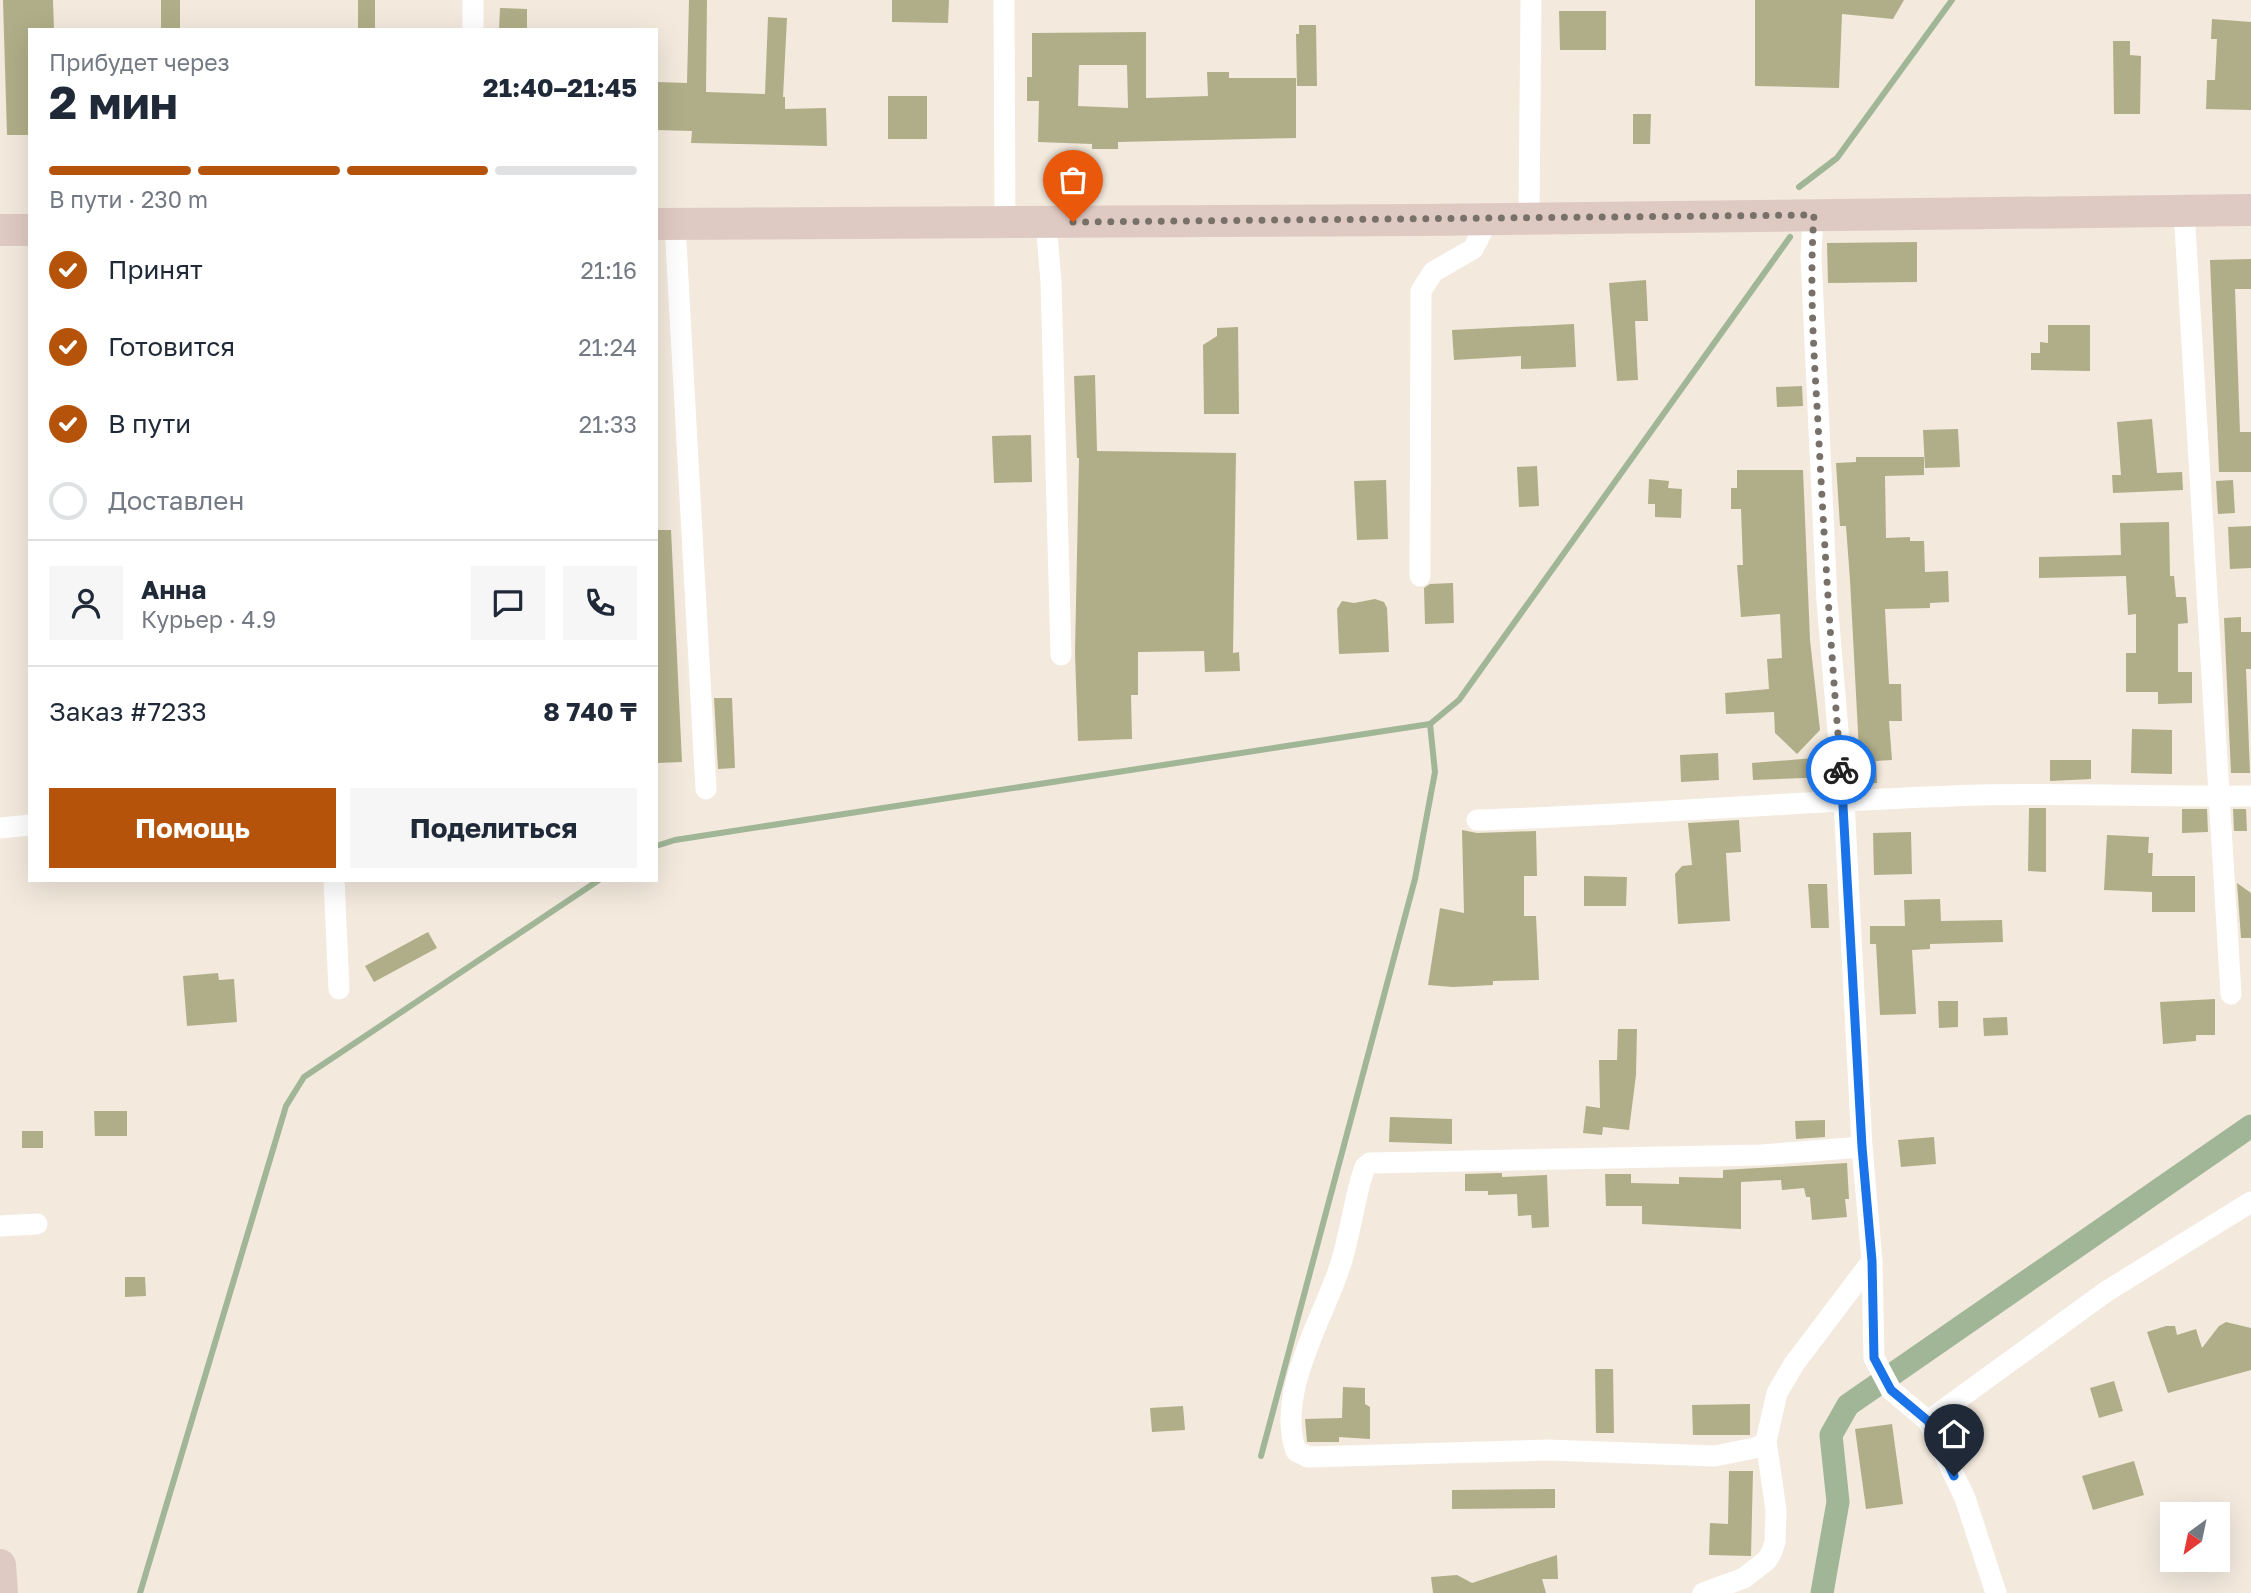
<!DOCTYPE html>
<html lang="ru">
<head>
<meta charset="utf-8">
<style>
  :root { --surface:#fff; --page:#f6f6f7; --text:#1f2937; --muted:#747a83; --line:#e0e1e3; --accent:#b45309 }
  body { margin:0; font-family:"Golos Text",sans-serif; background:var(--page); color:var(--text); height:100vh; display:flex; flex-direction:column; font-size:26px; white-space:nowrap }
  * { box-sizing:border-box; margin:0 }
  p { font-size:23px; color:var(--muted) }
  .icon { flex:none; width:38px; height:38px; fill:none; stroke:currentColor; stroke-width:2; stroke-linecap:round; stroke-linejoin:round }
  .map { position:relative; flex:1; overflow:hidden }
  .drawer { position:absolute; left:28px; top:28px; width:630px; height:854px; display:flex; flex-direction:column; background:var(--surface); border-radius:0px; box-shadow:0 7px 28px #0002 }
  .drawer>* { flex:none }
  .needle { width:46px; rotate:213deg }
  .tools { position:absolute; left:2160px; top:1502px; display:grid; gap:14px }
  .tools a { display:grid; place-items:center; width:70px; height:70px; border-radius:0px; background:var(--surface); box-shadow:0 7px 28px #0002; font-size:35px }
  .pin { position:absolute; display:grid; place-items:center; width:60px; height:60px; color:#fff; margin:-72px -30px; border-radius:50% 50% 50% 0; rotate:-45deg; box-shadow:0 0 7px #0007 }
  .pin .icon { rotate:45deg }
  .courier { position:absolute; display:grid; place-items:center; width:70px; height:70px; margin:-35px; border:5px solid #1a73e8; border-radius:50%; background:#fff; color:#222; box-shadow:0 2px 9px #0007 }
  .summary em { font-style:normal; font-weight:700 }
  .summary div { display:flex; flex-direction:column-reverse }
  .summary { display:flex; align-items:center; justify-content:space-between; height:119px; padding:0 21px }
  h1 { font-size:46px; font-weight:700; line-height:52px }
  .bar { display:grid; grid-template-columns:repeat(4,1fr); gap:10px 7px; align-content:center; height:84px; padding:0 21px }
  .bar i { height:9px; border-radius:5px; background:var(--line) }
  .bar .current { background:var(--accent) }
  .bar p { grid-column:span 4 }
  .line { display:flex; align-items:center; gap:18px; padding:0 21px; border-top:2px solid var(--line) }
  .line div { flex:1 }
  .round { display:grid; place-items:center; flex:none; width:74px; height:74px; border-radius:0px; background:var(--page) }
  ol { padding:0 21px; list-style:none }
  li { display:flex; align-items:center; gap:21px; height:77px }
  li p { margin-inline-start:auto }
  li .icon { padding:7px; border-radius:50%; background:var(--accent); color:#fff; stroke-width:4 }
  li:last-child { color:var(--muted) }
  li i { width:38px; height:38px; border:4px solid var(--line); border-radius:50% }
  .button { display:flex; gap:14px; margin-top:auto; padding:14px 21px }
  .button a { flex:1; height:80px; border-radius:0px; background:var(--accent); color:#fff; font-size:28px; font-weight:700; line-height:80px; text-align:center }
  .button a+a { background:var(--page); color:var(--text) }
  .map>svg:first-child { display:block }
  .lines { fill:none; stroke-linecap:round; stroke-linejoin:round }
  .stream { stroke:#a0b697; stroke-width:6 }
  .canal { stroke:#a0b697; stroke-width:23 }
  .building { fill:#b0ae88; fill-rule:evenodd }
  .street { stroke:#fff; stroke-width:21 }
  .secondary { stroke:#dfcac3; stroke-width:32 }
  .done { stroke:#77716a; stroke-width:7; stroke-dasharray:0 12.6 }
  .route { stroke:#1a73e8; stroke-width:9 }
</style>
</head>
<body>
<div class="map">
<svg width="2251" height="1593" viewBox="0 0 2251 1593">
  <rect width="100%" height="100%" fill="#f3e9dd"/>
  <g class="lines">
    <g class="stream">
      <path d="M1799,187L1837,158L1952,0"/>
      <path d="M656,846L675,840L1430,724L1459,700L1790,237"/>
      <path d="M1261,1456L1415,879L1435,772L1430,724"/>
      <path d="M140,1593L286,1106L304,1077L599,880"/>
    </g>
    <path class="canal" d="M1822,1593L1838,1502L1831,1435L1848,1405L2251,1126"/>
  </g>
  <g class="building">
    <path d="M3,0H53L54,30H30V135H7Z"/>
    <rect x="161" y="0" width="19" height="30"/>
    <path d="M358,0H375V29L358,30Z"/>
    <path d="M689,0H707L706,92L765,94L768,17L787,18L783,97H785V109L826,108L827,146L691,143L692,131L656,130L658,82L687,83Z"/>
    <path d="M892,0H949L948,23L892,22Z"/>
    <path d="M1755,0H1904L1893,19L1842,14L1839,88L1755,86Z"/>
    <path d="M500,8L527,9V30H499Z"/>
    <path d="M1559,11H1606V50H1560Z"/>
    <path d="M2212,19L2251,22V110L2206,109L2207,80H2215L2217,39H2211Z"/>
    <path d="M1299,25H1316L1317,86H1297L1296,34H1299Z"/>
    <path d="M1146,32V98L1208,96L1207,72H1229V78H1296V138L1118,142V149H1092V144L1038,142L1039,101H1027V77H1032V33ZM1079,65H1127L1128,108L1078,106Z"/>
    <path d="M2113,41H2130V55L2141,56L2140,114H2114Z"/>
    <rect x="888" y="96" width="39" height="43"/>
    <path d="M1633,114H1651L1650,144H1633Z"/>
    <path d="M1917,242V282L1828,283L1827,243Z"/>
    <path d="M2251,259V289H2235L2240,432H2251V472H2219L2210,260Z"/>
    <path d="M1646,280L1648,321H1635L1638,380L1617,381L1609,283Z"/>
    <path d="M1574,324L1576,367L1521,369V356L1454,360L1452,330Z"/>
    <path d="M2048,325H2090V371L2031,370V353H2040V342L2048,343Z"/>
    <path d="M1238,327L1239,414H1204L1203,345L1217,336V328Z"/>
    <path d="M1095,375L1097,451L1236,453L1233,653L1239,652L1240,671L1205,672L1204,651L1138,652V695H1131L1132,739L1078,741L1075,653L1079,458H1077L1074,376Z"/>
    <path d="M1802,386L1803,406L1777,407L1776,387Z"/>
    <path d="M2152,419L2157,473L2182,472L2183,490L2113,493L2112,475H2121L2117,422Z"/>
    <path d="M1958,429L1960,467L1925,468L1923,430Z"/>
    <path d="M1031,435L1032,482L994,483L992,436Z"/>
    <path d="M1856,457H1924V475L1885,476L1886,538L1910,537V541H1924L1925,572L1948,571L1949,602L1930,603V608L1885,609L1889,684H1901L1902,721H1889L1892,760L1876,761L1877,783L1858,784L1853,755L1859,751L1850,580L1846,526H1840L1836,463L1856,462Z"/>
    <path d="M1537,466L1539,506L1519,507L1517,467Z"/>
    <path d="M1737,470H1803L1810,640L1820,730L1797,754L1775,733L1774,712L1726,714L1725,693L1769,689L1767,659L1782,658L1780,614L1741,617L1737,565H1743L1741,509H1731V488H1737Z"/>
    <path d="M1649,479L1669,481L1668,488L1682,489L1681,518L1655,517V504H1648Z"/>
    <path d="M1386,480L1388,539L1357,540L1354,481Z"/>
    <path d="M2233,480L2235,513L2218,514L2216,481Z"/>
    <path d="M2169,522L2170,576H2174L2176,597H2186L2188,623L2178,624V672H2192V703L2158,704V692H2126V653H2136V614L2128,615L2126,576L2039,578V557L2121,555L2120,523Z"/>
    <path d="M2251,526V568L2230,569L2228,527Z"/>
    <path d="M656,530H671L682,762L656,763Z"/>
    <path d="M1453,583L1454,623L1425,624L1424,588L1430,584Z"/>
    <path d="M1375,599L1384,602L1387,608L1389,652L1339,654L1337,609L1342,601L1354,603Z"/>
    <path d="M2241,617V632H2251V669H2246L2250,773H2231L2224,618Z"/>
    <path d="M714,698H732L735,768L718,769Z"/>
    <path d="M2132,729L2172,730V774L2131,773Z"/>
    <path d="M1718,753L1719,780L1681,782L1680,755Z"/>
    <path d="M1827,757L1829,777L1753,780L1752,763Z"/>
    <path d="M2050,760H2091V779L2050,781Z"/>
    <path d="M2029,808H2046V872L2028,871Z"/>
    <path d="M2182,809H2207L2208,832L2182,833Z"/>
    <path d="M2233,809H2246L2247,831H2234Z"/>
    <path d="M1739,820L1741,852L1726,853L1730,921L1678,924L1675,874L1682,866L1692,865L1688,823Z"/>
    <path d="M1462,830L1477,833L1536,831L1537,876H1524V916H1536L1539,980L1493,981V985L1453,987L1428,985L1440,908L1464,913Z"/>
    <path d="M1911,832L1912,874L1874,875L1873,833Z"/>
    <path d="M2107,835L2149,837L2148,853H2153L2152,876H2195V912H2152V892L2104,890Z"/>
    <path d="M1584,876L1627,877L1626,906H1584Z"/>
    <path d="M2237,883L2251,893V938H2241Z"/>
    <path d="M1808,884H1827L1829,928H1811Z"/>
    <path d="M1940,899L1941,921L2002,920L2003,942L1930,944V949L1912,950L1916,1014L1880,1015L1876,944H1870V926H1905L1904,900Z"/>
    <path d="M428,932L437,948L374,982L365,966Z"/>
    <path d="M218,973L219,980L234,979L237,1022L187,1026L183,976Z"/>
    <path d="M2215,999V1035H2196V1041L2163,1044L2160,1002Z"/>
    <path d="M1938,1001H1958V1027L1939,1028Z"/>
    <path d="M2007,1017L2008,1035L1984,1036L1983,1018Z"/>
    <path d="M1618,1029H1637L1636,1075L1629,1130L1603,1127L1602,1135L1583,1133L1586,1106L1600,1108L1599,1060H1617Z"/>
    <path d="M94,1111H127V1136H95Z"/>
    <path d="M1390,1117L1452,1119V1144L1389,1142Z"/>
    <path d="M1825,1120V1137L1796,1139L1795,1121Z"/>
    <rect x="22" y="1131" width="21" height="17"/>
    <path d="M1934,1137L1936,1164L1901,1167L1898,1140Z"/>
    <path d="M1847,1163L1849,1199H1845L1847,1217L1812,1220L1810,1197H1806L1804,1188L1782,1190L1781,1180L1741,1182V1229L1642,1224V1206H1606L1605,1174H1631V1183L1679,1184V1177L1723,1178V1170Z"/>
    <path d="M1502,1173V1177L1547,1175L1549,1227L1532,1228L1531,1215L1518,1216L1517,1194L1488,1195V1191H1465V1174Z"/>
    <path d="M125,1277H145L146,1296L125,1297Z"/>
    <path d="M2226,1322L2251,1328V1370L2168,1393L2147,1332L2166,1326H2175L2177,1335L2196,1329L2202,1348L2219,1326Z"/>
    <path d="M1595,1369H1613L1614,1433H1596Z"/>
    <path d="M2114,1381L2123,1411L2099,1418L2090,1388Z"/>
    <path d="M1343,1387L1365,1388V1404L1370,1407V1439L1339,1437V1442H1307L1305,1419L1342,1418Z"/>
    <path d="M1750,1404V1435H1693L1692,1405Z"/>
    <path d="M1183,1406L1185,1430L1152,1432L1150,1408Z"/>
    <path d="M1892,1424L1903,1504L1866,1509L1855,1429Z"/>
    <path d="M2134,1461L2144,1495L2093,1510L2082,1476Z"/>
    <path d="M1729,1471H1753L1751,1556L1709,1555L1710,1523L1728,1524Z"/>
    <path d="M1555,1489V1508L1452,1509V1490Z"/>
    <path d="M1557,1555L1558,1579H1542L1546,1593H1433L1431,1577L1457,1575L1472,1583Z"/>
  </g>
  <g class="lines">
    <g class="street">
      <path d="M473,0V30"/>
      <path d="M1004,0L1005,223"/>
      <path d="M2184,210L2231,994"/>
      <path d="M1813,215L1811,257L1827,601L1844,801L1862,1147L1872,1261L1874,1358L1891,1390L1928,1421L1965,1498L1996,1593"/>
      <path d="M1529,218L1531,0"/>
      <path d="M1046,222L1051,282L1061,655"/>
      <path d="M675,224L706,789"/>
      <path d="M1420,576L1421,291L1433,272L1473,249L1489,218"/>
      <path d="M1477,820C1645,815 1813,800 1981,795C2071,793 2161,797 2251,796"/>
      <path d="M0,828L30,825"/>
      <path d="M334,880L339,989"/>
      <path d="M0,1226L37,1224"/>
      <path d="M1928,1421L2107,1291L2251,1202"/>
      <path d="M1766,1441L1759,1447L1715,1456L1548,1450L1308,1457L1296,1451C1276,1396 1320,1323 1338,1272C1348,1245 1353,1208 1361,1179L1365,1167L1370,1163L1761,1155L1862,1147"/>
      <path d="M1703,1593L1744,1578L1767,1560L1772,1551L1775,1542L1776,1510L1766,1441L1777,1393L1794,1364L1872,1261"/>
    </g>
    <g class="secondary">
      <path d="M656,224L1422,220L2251,210"/>
      <path d="M0,230H30"/>
      <path d="M0,1565L2,1593"/>
    </g>
  </g>
  <g class="lines">
    <path class="done" d="M1073,222L1814,215C1809,284 1814,354 1818,423C1824,539 1831,654 1841,770"/>
    <path class="route" d="M1841,770L1862,1147L1872,1261L1874,1358L1891,1390L1928,1421L1954,1476"/>
  </g>
</svg>
<div class="tools">
<a><svg class="needle" viewBox="-14 -14 28 28"><path d="M0-13l5 13h-10z" fill="#e53935"/><path d="M0 13l5-13h-10z" fill="#747a83"/></svg></a>
</div>
<div class="pin" style="left:1073px;top:222px;background:#ea580c"><svg class="icon" aria-label="bag" viewBox="0 0 24 24"><path d="M5 8h14l-1 12H6zM9 8a3 3 0 0 1 6 0"/></svg></div>
<div class="pin" style="left:1954px;top:1476px;background:#1f2937"><svg class="icon" aria-label="home" viewBox="0 0 24 24"><path d="M3 11l9-7 9 7M6 9v11h12V9"/></svg></div>
<div class="courier" style="left:1841px;top:770px"><svg class="icon" aria-label="bike" viewBox="0 0 24 24"><circle cx="6" cy="16" r="4"/><circle cx="18" cy="16" r="4"/><path d="M6 16l4-8h5l3 8M10 8l3 8H6M13 5h3"/></svg></div>
<section class="drawer">
<div class="summary"><div><h1>2 мин</h1><p>Прибудет через</p></div><em>21:40–21:45</em></div>
<div class="bar"><i class="current"></i><i class="current"></i><i class="current"></i><i></i><p>В пути · 230 m</p></div>
<ol>
<li><svg class="icon" aria-label="check" viewBox="0 0 24 24"><path d="M5 12l5 5 9-10"/></svg>Принят<p>21:16</p></li>
<li><svg class="icon" aria-label="check" viewBox="0 0 24 24"><path d="M5 12l5 5 9-10"/></svg>Готовится<p>21:24</p></li>
<li><svg class="icon" aria-label="check" viewBox="0 0 24 24"><path d="M5 12l5 5 9-10"/></svg>В пути<p>21:33</p></li>
<li><i></i>Доставлен</li>
</ol>
<div class="line" style="height:126px"><a class="round"><svg class="icon" aria-label="person" viewBox="0 0 24 24"><circle cx="12" cy="8" r="4"/><path d="M4 21q1-7 8-7t8 7"/></svg></a><div><b>Анна</b><p>Курьер · 4.9</p></div><a class="round"><svg class="icon" aria-label="chat" viewBox="0 0 24 24"><path d="M4 5h16v11H9l-5 4z"/></svg></a><a class="round"><svg class="icon" aria-label="phone" viewBox="0 0 24 24"><path d="M5 4h4l2 5-3 2q2 4 5 5l2-3 5 2v4C11 20 4 13 5 4z"/></svg></a></div>
<div class="line" style="height:91px"><div>Заказ #7233</div><b>8 740 ₸</b></div>
<div class="button"><a>Помощь</a><a>Поделиться</a></div>
</section>
</div>
</body>
</html>
